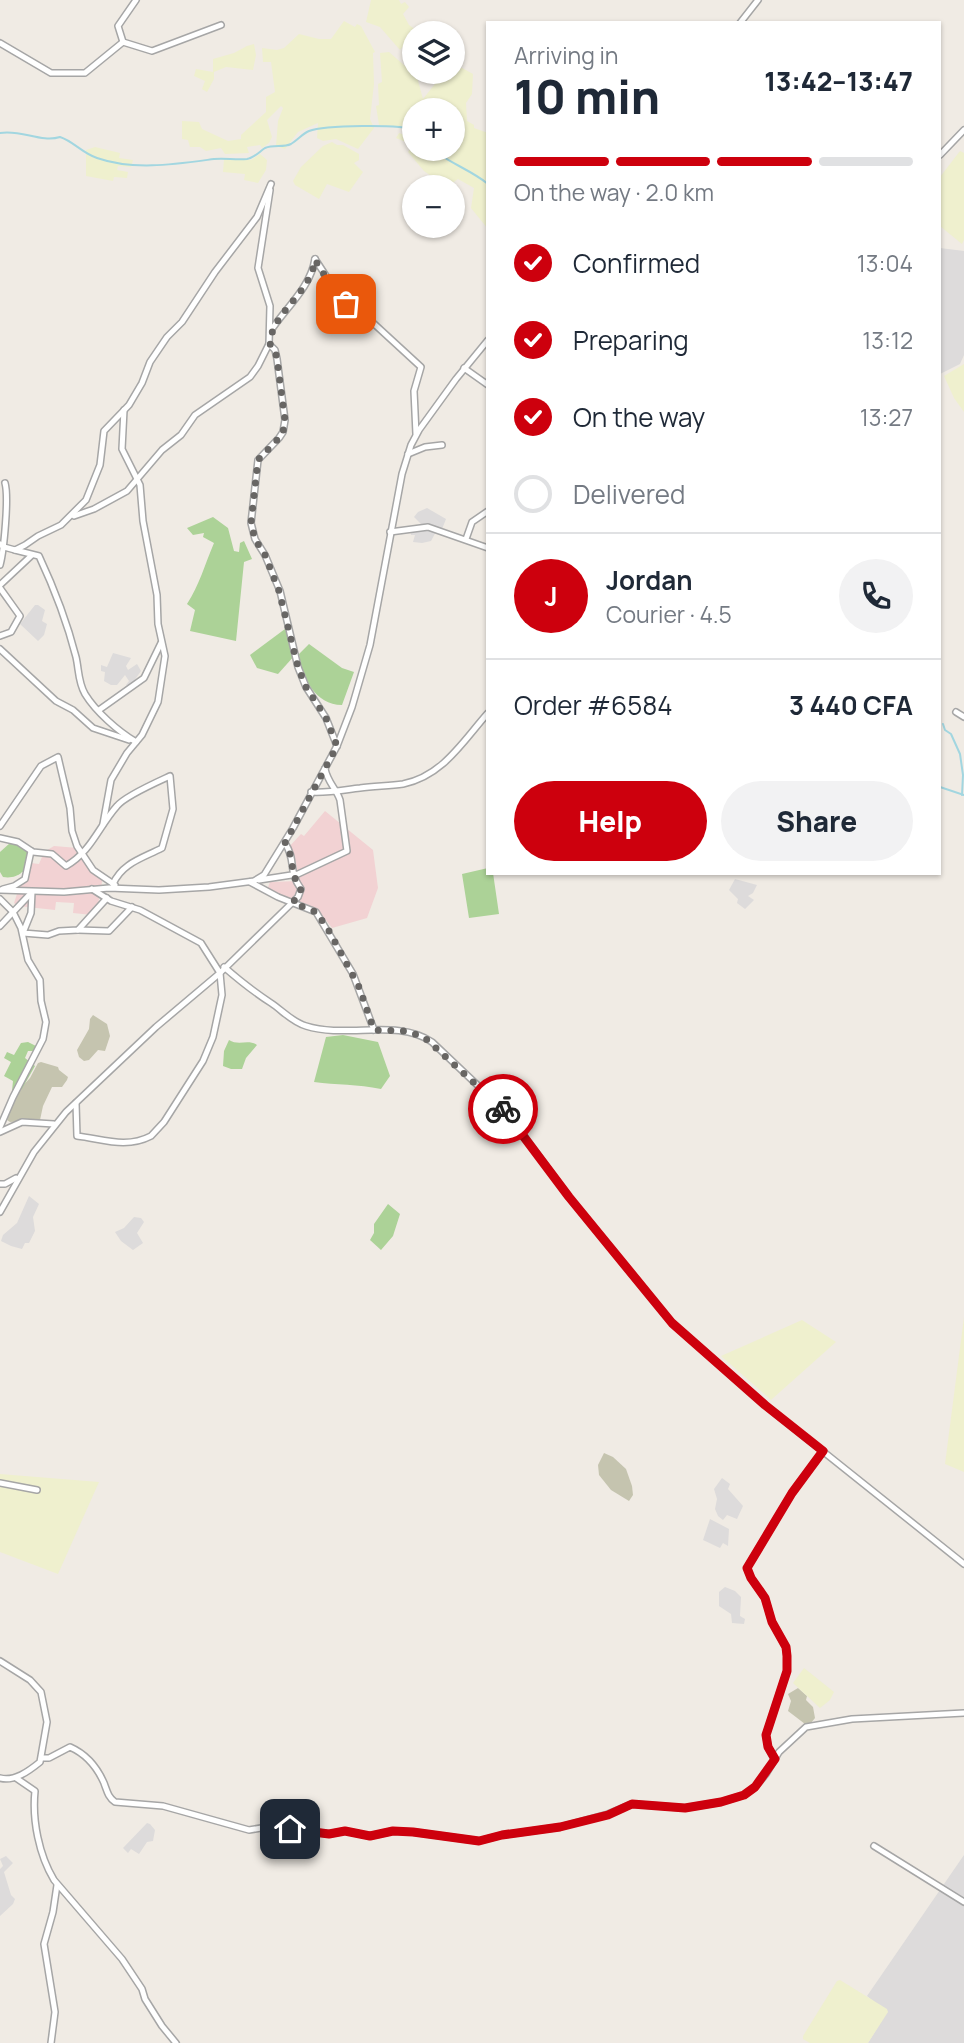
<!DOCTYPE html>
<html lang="en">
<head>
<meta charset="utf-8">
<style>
  :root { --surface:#fff; --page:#f2f2f3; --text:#1f2937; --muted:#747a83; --line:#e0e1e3; --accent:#cd000d }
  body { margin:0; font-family:Manrope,sans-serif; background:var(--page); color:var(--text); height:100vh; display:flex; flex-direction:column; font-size:26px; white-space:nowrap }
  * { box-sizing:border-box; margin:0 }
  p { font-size:23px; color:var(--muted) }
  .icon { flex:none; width:38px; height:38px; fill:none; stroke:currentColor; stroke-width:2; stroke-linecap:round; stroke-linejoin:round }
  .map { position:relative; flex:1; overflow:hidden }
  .side { position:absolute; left:486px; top:21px; width:455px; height:854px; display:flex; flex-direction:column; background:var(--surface); border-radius:0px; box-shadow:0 2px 5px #0004 }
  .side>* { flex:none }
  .controls { position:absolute; left:402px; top:21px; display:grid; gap:14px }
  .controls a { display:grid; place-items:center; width:63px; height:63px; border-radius:50%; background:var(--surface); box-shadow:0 2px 5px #0004; font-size:35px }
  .pin { position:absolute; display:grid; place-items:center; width:60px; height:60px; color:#fff; margin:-30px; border-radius:14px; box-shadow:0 4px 10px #0006 }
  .courier { position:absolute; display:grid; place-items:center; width:70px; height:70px; margin:-35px; border:5px solid #cd000d; border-radius:50%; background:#fff; color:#222; box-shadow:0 2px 9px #0007 }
  .summary em { font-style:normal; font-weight:800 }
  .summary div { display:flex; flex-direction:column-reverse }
  .summary { display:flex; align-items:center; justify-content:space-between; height:119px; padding:0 28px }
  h1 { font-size:46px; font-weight:800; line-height:52px }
  .bar { display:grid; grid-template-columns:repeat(4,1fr); gap:10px 7px; align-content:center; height:84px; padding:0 28px }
  .bar i { height:9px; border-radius:5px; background:var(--line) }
  .bar .current { background:var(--accent) }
  .bar p { grid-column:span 4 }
  .line { display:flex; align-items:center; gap:18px; padding:0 28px; border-top:2px solid var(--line) }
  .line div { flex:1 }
  .round { display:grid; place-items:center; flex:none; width:74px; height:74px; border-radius:37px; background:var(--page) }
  ol { padding:0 28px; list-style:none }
  li { display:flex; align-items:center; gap:21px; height:77px }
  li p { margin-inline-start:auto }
  li .icon { padding:7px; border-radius:50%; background:var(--accent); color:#fff; stroke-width:4 }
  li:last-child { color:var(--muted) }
  li i { width:38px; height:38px; border:4px solid var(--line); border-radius:50% }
  .primary-button { display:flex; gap:14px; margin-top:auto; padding:14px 28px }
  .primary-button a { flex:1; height:80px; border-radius:42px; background:var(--accent); color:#fff; font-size:28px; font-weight:800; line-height:80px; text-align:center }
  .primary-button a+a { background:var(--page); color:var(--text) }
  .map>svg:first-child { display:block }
  .residential { fill:#dddbdb }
  .commercial { fill:#f2d2d3 }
  .construction { fill:#c5c4af }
  .farmland { fill:#eff0ce; fill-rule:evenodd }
  .forest { fill:#acd297 }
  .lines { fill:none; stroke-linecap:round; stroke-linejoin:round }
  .stream { stroke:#a2d6e0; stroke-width:2 }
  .minor-casing { stroke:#a6a6a6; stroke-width:8 }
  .minor { stroke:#fff; stroke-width:5 }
  .done { stroke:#686664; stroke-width:7; stroke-dasharray:0 12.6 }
  .route { stroke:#cd000d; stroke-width:9 }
</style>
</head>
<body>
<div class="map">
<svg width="964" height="2043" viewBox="0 0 964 2043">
  <rect width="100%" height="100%" fill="#f0ebe4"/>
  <g class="residential">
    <path d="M940,248L964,251V355L960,364L940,374Z"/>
    <path d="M427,508L446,519L442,529L438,528L431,541L422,543L413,542L415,535H411L410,527L422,525L414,517L418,512Z"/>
    <path d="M35,605H38L45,610L42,621L47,624L44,635L38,641L20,624Z"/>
    <path d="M113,653L131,658L126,666L128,670L137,664L141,671L129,688L126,685L129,681L125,675L117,685H111L104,681L105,672L101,671V665L107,667Z"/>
    <path d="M735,879L757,885L753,893L748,896L754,900L745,909L737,903L738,899L729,890Z"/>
    <path d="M29,1196L39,1204L33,1217L35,1231L29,1243H25L22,1249L11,1246L1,1241L3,1235L17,1223Z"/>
    <path d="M134,1217L141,1218L144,1222L137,1233L143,1243L133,1250L121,1241L115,1232L124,1228Z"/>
    <path d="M722,1478L730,1484L728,1489L743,1506L737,1519L727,1515L723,1520L718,1516L715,1509L717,1499L714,1489Z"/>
    <path d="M710,1519L729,1529L728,1546L723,1543L720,1548L703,1540Z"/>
    <path d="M725,1587L735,1591L741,1597L740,1616L745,1619L744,1624L732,1623L731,1614L719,1606V1592Z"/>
    <path d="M147,1823L150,1824L155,1830L153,1841L147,1842L139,1854L131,1849L128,1853L123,1848Z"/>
    <path d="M964,1855V2043H868L887,2012L867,1996Z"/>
    <path d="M6,1856L13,1863L4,1872L11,1895L15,1899L13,1904L0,1916V1869L3,1866L0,1859Z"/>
  </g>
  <g class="commercial">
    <path d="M325,811L373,850L378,888L367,918L332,928L319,911L267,890L270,882L298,881L296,862L288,848L301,834L304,836Z"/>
    <path d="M54,846L78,848L87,862L103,876L98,905L94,906L92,915L73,913L74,903L56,902L55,910L18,906L14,903L21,882L31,863L39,864L44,852Z"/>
  </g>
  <g class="construction">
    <path d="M93,1015L107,1024L110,1036L105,1051L98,1050L89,1060L84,1061L79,1057L77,1050L89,1029L90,1019Z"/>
    <path d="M41,1062L58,1067L59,1070L68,1077L67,1080L62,1087H52L43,1106L40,1120L10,1122L7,1120L13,1102L19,1090L30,1078L38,1063Z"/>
    <path d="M604,1453L613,1457L626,1469L632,1486L633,1495L629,1501L611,1490L599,1475L598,1465Z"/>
    <path d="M798,1688L807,1696L806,1700L813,1707L815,1718L811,1723L805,1724L788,1711L791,1701L788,1694Z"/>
  </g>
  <g class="farmland">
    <path d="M371,0H399L401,4L405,2L409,7L403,14L409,25L419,32L415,33L414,38L411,37L400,50L380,27L366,22Z"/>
    <path d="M344,21L355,27L357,24L361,26L375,52L373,53L374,84L370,119L374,128L358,149L336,139L323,141L317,138L318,123L298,132L285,149L276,146L278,121L283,108L281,106L267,120L272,137L269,143L262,148L260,145L247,147L249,153L225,154L221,148L206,151L200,147H190L188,140L182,139V121L199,122L202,129L228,141L241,139V135L266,112V97L275,92L271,62H263L262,48L277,50L284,48L299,34L319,39H331Z"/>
    <path d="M254,44L256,55L253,70L226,67L214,72V79L207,92L202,89L205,81L194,76L196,69L213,72V59L234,53L247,46Z"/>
    <path d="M389,52L405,66L407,65L417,77L423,99L442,75L438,72H453V63L473,74L472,94L466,103L467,121L474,125V128L488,133V229L471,208L474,188L458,179L447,187H427L428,182L438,184L440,182L424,171L408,152L413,145L396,138L399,133L407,136L411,133L408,127L379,125L376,106L379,105L378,84L382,82L380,53ZM415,110H453V149H415Z"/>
    <path d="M332,142L337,145H343L359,154V160L354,163L363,172L349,192L327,184L319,199L295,185L293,181L301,167L323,146Z"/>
    <path d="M95,147L120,153L119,158L133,160L131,167L118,166L117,170L128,172L127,178L114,177L113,181L86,176V150Z"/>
    <path d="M960,151L964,153V240L962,244L940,226V177Z"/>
    <path d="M260,154L267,160L266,170L258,183L244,180L245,174L223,172L224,159L251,160Z"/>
    <path d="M964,364V412L954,398L944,376Z"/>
    <path d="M964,1317V1472L945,1464Z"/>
    <path d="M802,1320L836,1342L771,1400L721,1356Z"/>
    <path d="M0,1474L99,1482L58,1574L0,1552Z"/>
    <path d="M804,1668L834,1692L830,1700L820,1708L793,1683Z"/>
    <path d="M840,1980L887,2009L888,2012L868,2043H810L803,2039V2036L837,1981Z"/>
  </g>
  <g class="forest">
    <path d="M213,517L228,528L234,551L239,552L240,543L244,541L252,559L244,562L236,641L190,631L195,610L187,604C199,586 205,564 214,543L203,537L204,533L193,535L187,528Z"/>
    <path d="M289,626L295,655L278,674L257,668L250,655Z"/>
    <path d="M309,644L342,668L354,672L342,705C315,705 302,677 299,654Z"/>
    <path d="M10,843C42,845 29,882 3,877L0,872V852Z"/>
    <path d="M488,868V873H493L499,914L469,918L462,874Z"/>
    <path d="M343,1035L378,1042L390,1076L381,1089C358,1084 336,1085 314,1082L326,1037Z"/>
    <path d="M229,1040C238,1046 249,1039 257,1045L246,1058L242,1069H231L223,1066L224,1051Z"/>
    <path d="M28,1042L38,1047L36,1051H28L25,1058L35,1066L22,1089L12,1091L13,1081L4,1076L11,1062L4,1058L7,1052L14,1055L21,1043Z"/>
    <path d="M388,1204L400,1214L393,1236L381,1250L370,1240L374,1233V1224Z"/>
  </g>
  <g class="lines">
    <g class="stream">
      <path d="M0,133C21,129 41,143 60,137C73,141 82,153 97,158C134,171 177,164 214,159C225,158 236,160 247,159C254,158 259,152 265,148C274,144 283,148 291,144C298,140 302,134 309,131C324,125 401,124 415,130"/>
      <path d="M432,149C449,163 471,170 488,184"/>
      <path d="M943,724L945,730L951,734L960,754L963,775L962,795"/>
      <path d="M940,787L964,795"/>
    </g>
    <g class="minor-casing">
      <g id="minor">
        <path d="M740,23L758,0"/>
        <path d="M123,42L118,26L136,0"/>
        <path d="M0,43L51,73H85L123,42L152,51L221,25"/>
        <path d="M940,155L964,130"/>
        <path d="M315,259L341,299L371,321L421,367L414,391L416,434"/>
        <path d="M270,332C285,308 310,289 315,259"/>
        <path d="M269,344L275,350L277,359L285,420L283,432L279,438L258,460L251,523L255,539L265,555L280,591L298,667L306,687L326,718L337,746"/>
        <path d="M464,368L488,385"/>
        <path d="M408,454L425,447L442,445"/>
        <path d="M74,516L94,509L127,491L162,450L181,435L195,415L250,377L258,366L269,344L270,306L258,268L270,190"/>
        <path d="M390,532L428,527L488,548"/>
        <path d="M466,539L472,522L488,511"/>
        <path d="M0,544L4,547L15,550L25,545L38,536L61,525L86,500L100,465L104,431L129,405L142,383L150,362L167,337L182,322L215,272L257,217L271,184"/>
        <path d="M15,550L39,556C54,588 67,622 76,657C79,670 78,682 85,694C96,712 118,731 136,742"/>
        <path d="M0,565C4,550 9,497 5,483"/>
        <path d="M0,585L32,555"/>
        <path d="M0,588L20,616L11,632L0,636"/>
        <path d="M0,649L56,701L73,710L93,728L129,740"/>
        <path d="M99,710L144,678L161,643"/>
        <path d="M956,712L964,717"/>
        <path d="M311,792C328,793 343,790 360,788C374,786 389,786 403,784C443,776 463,741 488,713"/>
        <path d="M103,824L111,780L127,753L142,735L158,702L165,656L158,624L157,595L143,521L140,485L122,449L124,410"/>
        <path d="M0,826L41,766L58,757L70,808L72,831L77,846L93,870L115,885"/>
        <path d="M0,838L18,842L33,852L52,854L66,866C91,852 99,826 117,806C125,796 157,782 170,776L173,809L162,848C143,858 122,863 113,884"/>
        <path d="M259,880L298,874L347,851L340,800C336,788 328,783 325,769"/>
        <path d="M250,882L278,897L316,912L353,974L374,1030"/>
        <path d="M3,889L14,886L25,879L31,851"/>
        <path d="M0,890L64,892L109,888L159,890L209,887L254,881L264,875L293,828L337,746L352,707L370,645L402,474L411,445L419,430L456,379L488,340"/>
        <path d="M32,892L31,913L23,933L48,935L59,931L78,930L107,898"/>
        <path d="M0,899L13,912L21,928L28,960L40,980L41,1001L46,1022L43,1039L13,1097L0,1127"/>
        <path d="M0,926L32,892"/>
        <path d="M78,930L109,931L132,907"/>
        <path d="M224,967C239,980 254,992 271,1003C283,1011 292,1022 306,1026C347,1039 397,1018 432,1042L508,1114L569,1197L672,1323L765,1405L964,1564"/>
        <path d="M76,1103L77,1136C103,1139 126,1149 151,1136L164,1122L203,1061L213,1037L222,995L220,973L201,943L140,910L111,901L92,889"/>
        <path d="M0,1132L22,1122L54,1124"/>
        <path d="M0,1184H5L16,1178"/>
        <path d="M0,1212L34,1152L66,1112L156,1027L220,973L298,897L301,889C287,869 297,862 285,843"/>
        <path d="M0,1483L37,1490"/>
        <path d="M0,1661L30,1680L41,1692L47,1722L40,1762C29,1771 14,1782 0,1778"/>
        <path d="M42,1758H49L70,1747C86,1754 97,1767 104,1783C107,1791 108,1797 115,1802L163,1806L249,1830L273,1826L329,1834L345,1831L370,1836L393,1831L413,1832L479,1841L502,1835L560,1827L608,1814L632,1804L685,1808L721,1802L744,1795L755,1787L766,1774L779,1752L806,1727L852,1719L964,1713"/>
        <path d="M774,1759L768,1747L766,1735L787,1671V1656L786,1647L772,1622L765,1598L751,1578L747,1568L792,1493L823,1451"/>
        <path d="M16,1778L35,1791C32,1820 39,1855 54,1880L122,1959L142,1989L145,1999L162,2026L176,2043"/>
        <path d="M874,1846L964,1902"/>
        <path d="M51,2043L55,2012L44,1944L53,1912L57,1885"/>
      </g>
    </g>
    <use href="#minor" class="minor"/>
  </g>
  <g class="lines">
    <path class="done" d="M346,304L335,292L315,260C310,295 271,313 270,344L275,350L277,359L285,420L283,432L279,438L258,460L251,523L255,539L265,555L279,591L298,667L306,687L326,718L337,746L285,843C296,861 288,871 301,889L293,903L316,912L328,929L359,987L374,1030L406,1031L424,1037L503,1109"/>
    <path class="route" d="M290,1829L329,1834L345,1831L370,1836L393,1831L413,1832L479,1841L502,1835L560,1827L608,1815L632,1804L685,1808L721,1802L744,1795L755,1787L775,1759L768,1747L766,1735L787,1671V1656L786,1647L772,1622L765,1598L751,1578L747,1568L792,1493L823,1451L765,1405L672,1323L569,1197L503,1109"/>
  </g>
</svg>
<div class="controls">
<a><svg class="icon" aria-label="layers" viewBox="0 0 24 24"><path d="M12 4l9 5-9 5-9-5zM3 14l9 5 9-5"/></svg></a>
<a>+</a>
<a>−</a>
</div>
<div class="pin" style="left:346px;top:304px;background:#ea580c"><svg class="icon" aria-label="bag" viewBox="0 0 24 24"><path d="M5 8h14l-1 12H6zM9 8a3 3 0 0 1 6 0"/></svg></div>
<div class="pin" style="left:290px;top:1829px;background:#1f2937"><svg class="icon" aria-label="home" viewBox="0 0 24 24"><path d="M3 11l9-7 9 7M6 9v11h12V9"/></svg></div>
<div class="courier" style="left:503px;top:1109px"><svg class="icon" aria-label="bike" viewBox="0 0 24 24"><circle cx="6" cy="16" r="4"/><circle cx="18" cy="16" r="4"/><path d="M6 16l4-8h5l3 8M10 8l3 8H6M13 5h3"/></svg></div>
<section class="side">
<div class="summary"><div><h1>10 min</h1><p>Arriving in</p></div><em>13:42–13:47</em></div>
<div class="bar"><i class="current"></i><i class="current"></i><i class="current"></i><i></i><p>On the way · 2.0 km</p></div>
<ol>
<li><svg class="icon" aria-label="check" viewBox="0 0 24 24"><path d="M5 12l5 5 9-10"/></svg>Confirmed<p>13:04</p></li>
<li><svg class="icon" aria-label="check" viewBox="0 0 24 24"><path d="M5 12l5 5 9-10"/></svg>Preparing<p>13:12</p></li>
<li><svg class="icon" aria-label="check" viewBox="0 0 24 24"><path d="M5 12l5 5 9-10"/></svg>On the way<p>13:27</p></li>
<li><i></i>Delivered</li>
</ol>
<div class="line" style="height:126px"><b class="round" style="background:var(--accent);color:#fff">J</b><div><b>Jordan</b><p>Courier · 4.5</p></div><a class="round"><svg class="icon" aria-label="phone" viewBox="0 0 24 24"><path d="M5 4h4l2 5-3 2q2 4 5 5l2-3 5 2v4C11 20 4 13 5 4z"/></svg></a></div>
<div class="line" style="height:91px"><div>Order #6584</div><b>3 440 CFA</b></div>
<div class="primary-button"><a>Help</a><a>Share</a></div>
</section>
</div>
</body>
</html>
